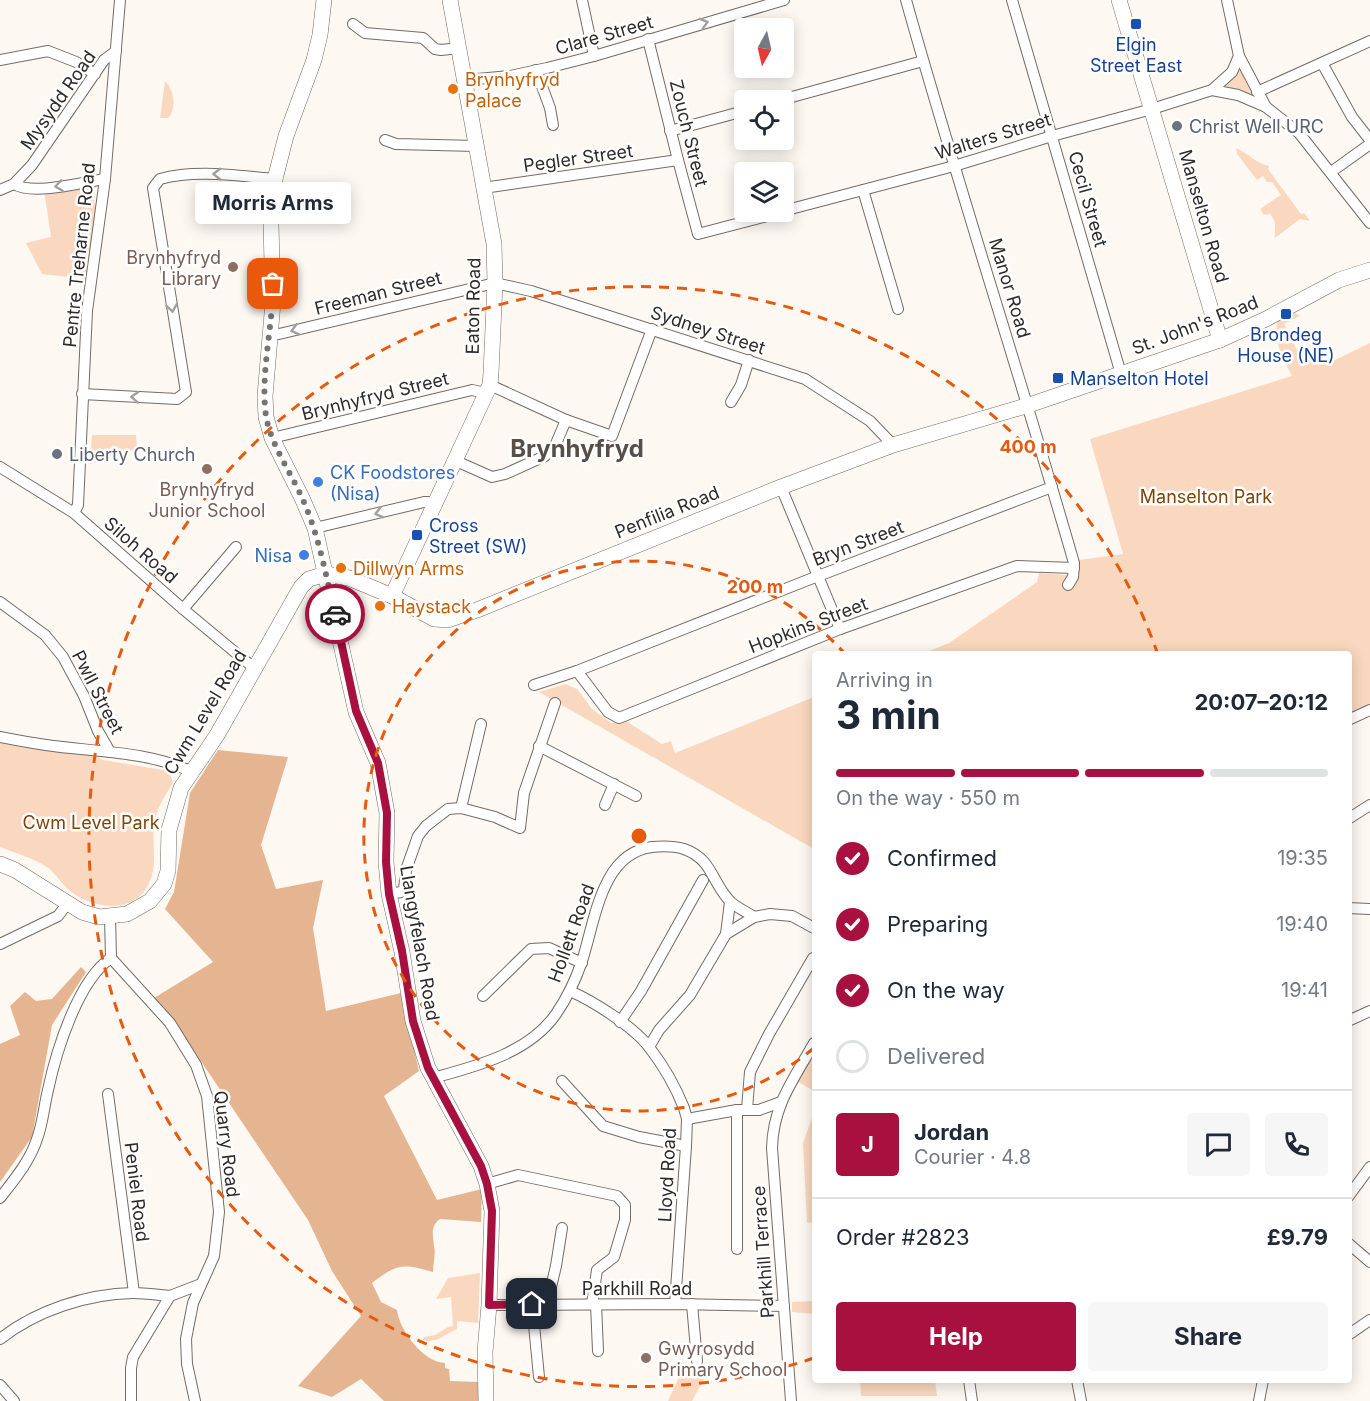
<!DOCTYPE html>
<html lang="en">
<head>
<meta charset="utf-8">
<style>
  :root { --surface:#fff; --page:#f6f6f7; --text:#1f2937; --muted:#747a83; --line:#e0e1e3; --accent:#a8103f }
  body { margin:0; font-family:Inter,sans-serif; background:var(--page); color:var(--text); height:100vh; display:flex; flex-direction:column; font-size:22px; white-space:nowrap }
  * { box-sizing:border-box; margin:0 }
  p { font-size:20px; color:var(--muted) }
  .icon { flex:none; width:33px; height:33px; fill:none; stroke:currentColor; stroke-width:2; stroke-linecap:round; stroke-linejoin:round }
  .map { position:relative; flex:1; overflow:hidden }
  .drawer { position:absolute; left:812px; top:651px; width:540px; height:732px; display:flex; flex-direction:column; background:var(--surface); border-radius:6px; box-shadow:0 3px 15px #0003 }
  .drawer>* { flex:none }
  .needle { width:39px; rotate:188deg }
  .tools { position:absolute; left:734px; top:18px; display:grid; gap:12px }
  .tools a { display:grid; place-items:center; width:60px; height:60px; border-radius:6px; background:var(--surface); box-shadow:0 3px 15px #0003; font-size:30px }
  .pin { position:absolute; display:grid; place-items:center; width:51px; height:51px; color:#fff; margin:-26px; border-radius:12px; box-shadow:0 3px 9px #0006 }
  .courier { position:absolute; display:grid; place-items:center; width:60px; height:60px; margin:-30px; border:4px solid #a8103f; border-radius:50%; background:#fff; color:#222; box-shadow:0 2px 8px #0007 }
  .bubble { position:absolute; height:42px; border-radius:6px; background:var(--surface); box-shadow:0 3px 15px #0003; font-size:20px; font-weight:700; line-height:42px; text-align:center }
  .summary em { font-style:normal; font-weight:700 }
  .summary div { display:flex; flex-direction:column-reverse }
  .summary { display:flex; align-items:center; justify-content:space-between; height:102px; padding:0 24px }
  h1 { font-size:39px; font-weight:700; line-height:45px }
  .bar { display:grid; grid-template-columns:repeat(4,1fr); gap:9px 6px; align-content:center; height:72px; padding:0 24px }
  .bar i { height:8px; border-radius:4px; background:var(--line) }
  .bar .on { background:var(--accent) }
  .bar p { grid-column:span 4 }
  .line { display:flex; align-items:center; gap:15px; padding:0 24px; border-top:2px solid var(--line) }
  .line div { flex:1 }
  .round { display:grid; place-items:center; flex:none; width:63px; height:63px; border-radius:6px; background:var(--page) }
  ol { padding:0 24px; list-style:none }
  li { display:flex; align-items:center; gap:18px; height:66px }
  li p { margin-inline-start:auto }
  li .icon { padding:6px; border-radius:50%; background:var(--accent); color:#fff; stroke-width:4 }
  li:last-child { color:var(--muted) }
  li i { width:33px; height:33px; border:3px solid var(--line); border-radius:50% }
  .action { display:flex; gap:12px; margin-top:auto; padding:12px 24px }
  .action a { flex:1; height:69px; border-radius:6px; background:var(--accent); color:#fff; font-size:24px; font-weight:700; line-height:69px; text-align:center }
  .action a+a { background:var(--page); color:var(--text) }
  .map>svg:first-child { display:block }
  .green { fill:#fad8bf }
  .forest { fill:#e5b490 }
  .lines { fill:none; stroke-linecap:round; stroke-linejoin:round }
  .street-casing { stroke:#756c65; stroke-width:12 }
  .secondary-casing { stroke:#756c65; stroke-width:16 }
  .street { stroke:#fff; stroke-width:10 }
  .secondary { stroke:#fff; stroke-width:15 }
  .oneway { stroke:#a1a09e }
  .done { stroke:#77736f; stroke-width:6; stroke-dasharray:0 10.8 }
  .route { stroke:#a8103f; stroke-width:8 }
  .ring { fill:none; stroke:#e8590c; stroke-width:3; stroke-dasharray:10 8 }
  .transit-dot { fill:#1a4fb4; stroke:#fff; stroke-width:2 }
  .food-dot { fill:#e8710a; stroke:#fff; stroke-width:2 }
  .worship-dot { fill:#6b7280; stroke:#fff; stroke-width:2 }
  .education-dot { fill:#8d6e63; stroke:#fff; stroke-width:2 }
  .shop-dot { fill:#3f7fe0; stroke:#fff; stroke-width:2 }
  .labels { text-anchor:middle; dominant-baseline:central; stroke-width:5; stroke-linejoin:round; paint-order:stroke }
  .street-label { font-size:18px; fill:#2f2b28; stroke:#fff }
  .transit-label { font-size:18px; fill:#164399; stroke:#fff }
  .food-label { font-size:18px; fill:#c56008; stroke:#fff; text-anchor:start }
  .worship-label { font-size:18px; fill:#5b616d; stroke:#fff; text-anchor:start }
  .education-label { font-size:18px; fill:#785e54; stroke:#fff; text-anchor:end }
  .shop-label { font-size:18px; fill:#366cbe; stroke:#fff; text-anchor:start }
  .park-label { font-size:18px; fill:#7f4405; stroke:#fff }
  .district-label { font-size:24px; font-weight:bold; fill:#574e48; stroke:#fff }
  .centre { fill:#e8590c; stroke:#fff; stroke-width:3 }
  .ring-label { font-size:18px; text-anchor:middle; font-weight:bold; fill:#e8590c; stroke:#fff; stroke-width:5; stroke-linejoin:round; paint-order:stroke }
</style>
</head>
<body>
<div class="map">
<svg width="1370" height="1401" viewBox="0 0 1370 1401">
  <rect width="100%" height="100%" fill="#fef8f3"/>
  <g class="green">
    <path d="M1240,70L1251,92V94L1225,86Z"/>
    <path d="M165,81C174,89 177,109 168,118H160Z"/>
    <path d="M1236,148C1248,153 1257,164 1269,166L1268,169L1301,214L1304,213L1310,221L1300,219L1275,238C1274,229 1278,223 1270,214L1264,215L1260,209L1281,195L1272,182H1267L1263,176L1257,180L1237,154Z"/>
    <path d="M101,184L95,188L94,202L96,207L90,251L77,250L76,267L88,270L87,279L42,274L26,243L51,237L44,190Z"/>
    <path d="M1295,313L1300,316L1284,324L1302,360L1313,355L1315,359L1333,361L1370,343V704L1349,715L1348,654H922L949,643L1037,582L1039,573L1067,575V590L1079,574V560L1123,554L1090,439L1292,376C1285,362 1271,338 1278,321Z"/>
    <path d="M92,435H136L137,449L90,464Z"/>
    <path d="M565,684L577,689L592,709L611,723L626,721L662,744L671,741L675,753L814,697V849L539,692Z"/>
    <path d="M0,740L91,754L103,760L169,771L173,783C166,794 158,806 155,820C151,838 157,857 152,875C141,915 96,912 69,890C61,883 55,873 47,867C33,858 15,853 0,847Z"/>
    <path d="M814,1050V1091L798,1082Z"/>
    <path d="M814,1112V1222L807,1223L803,1143Z"/>
    <path d="M480,1273L478,1323L457,1321V1329C445,1334 437,1344 423,1340L424,1337L435,1335L448,1327L453,1326L451,1297L436,1299L448,1278Z"/>
    <path d="M814,1301V1314L792,1312V1302Z"/>
    <path d="M684,1366L695,1373L709,1370L692,1401H668Z"/>
    <path d="M860,1380H935L937,1396H861Z"/>
  </g>
  <g class="forest">
    <path d="M218,750L288,757L261,845L276,889L323,880L313,928L326,1011L401,993L419,1071L384,1096L437,1200L482,1189L481,1222L440,1219C430,1226 433,1235 434,1246C436,1254 433,1264 433,1272C402,1263 397,1264 372,1283L381,1302L397,1310C399,1330 424,1363 445,1363V1368L449,1369L450,1381L478,1382V1401H384L361,1379L332,1397L298,1386L361,1316L332,1271L308,1220L190,1045L154,998L213,962L165,909L174,892L190,793Z"/>
    <path d="M81,967L86,972L52,1025L32,1137L0,1182V1044L20,1035L10,1006L25,992L36,1001L52,999Z"/>
  </g>
  <g class="lines">
    <g class="street-casing">
      <g id="street">
        <path d="M582,0L594,56"/>
        <path d="M906,0C959,189 1020,375 1074,563L1073,577L1068,585"/>
        <path d="M1012,0L1121,374"/>
        <path d="M1227,0L1239,56L1266,107L1299,133L1370,223"/>
        <path d="M353,24L365,33L423,38L435,49L441,50L459,48"/>
        <path d="M648,39L678,160L698,234L782,212"/>
        <path d="M0,60L48,51L76,62L95,74"/>
        <path d="M1322,63L1352,117L1370,140"/>
        <path d="M536,70L550,108L553,125"/>
        <path d="M466,80L510,76L547,68L594,56L784,0"/>
        <path d="M1212,90L1232,72L1239,56"/>
        <path d="M1257,92L1370,41"/>
        <path d="M781,100L923,61"/>
        <path d="M670,131L744,111"/>
        <path d="M385,140L396,144L476,146"/>
        <path d="M1331,172L1370,144"/>
        <path d="M14,184C33,196 83,182 105,179"/>
        <path d="M483,188L678,160"/>
        <path d="M0,190L14,184L32,165L104,60L116,51"/>
        <path d="M863,190L898,309"/>
        <path d="M783,211L954,166L1052,136L1152,109L1212,90L1238,95L1266,107"/>
        <path d="M269,333L279,334L495,283L531,291L805,379L870,421L893,445"/>
        <path d="M490,385L566,420L612,436L652,329"/>
        <path d="M82,394L177,399L186,392L153,188L160,179C197,169 237,176 275,179"/>
        <path d="M731,402L741,385L749,360"/>
        <path d="M272,438L472,390L486,393"/>
        <path d="M456,461L492,477L505,474L545,456L555,446L566,420"/>
        <path d="M0,467L74,513L183,609L248,663L255,666"/>
        <path d="M781,487L840,629"/>
        <path d="M74,513L78,505L87,311L105,179L120,0"/>
        <path d="M315,528L424,502H436"/>
        <path d="M0,602L45,635L63,657L84,696L98,731L110,752"/>
        <path d="M183,609L236,547"/>
        <path d="M577,671L608,712L619,718L840,629L1017,566L1074,568"/>
        <path d="M534,685L577,671L818,576L1052,487"/>
        <path d="M1348,720L1370,710"/>
        <path d="M0,737C15,740 31,743 46,745C93,752 149,751 192,772"/>
        <path d="M539,746L636,796"/>
        <path d="M605,805L614,784"/>
        <path d="M461,808L481,724"/>
        <path d="M1348,819L1370,805"/>
        <path d="M389,894L401,892L404,889L406,870L418,836L426,826L448,809L461,808L495,817L520,828L524,793L555,703"/>
        <path d="M1348,908L1370,909"/>
        <path d="M110,917L111,958L170,1023L196,1065L207,1096L219,1212L214,1256L193,1303L186,1339L187,1364L195,1401"/>
        <path d="M726,934L730,902"/>
        <path d="M0,944L58,916L67,904"/>
        <path d="M570,991C593,1001 634,1027 649,1047C663,1065 676,1088 684,1108L687,1119L686,1146L675,1304"/>
        <path d="M483,996L531,949L549,948L582,963"/>
        <path d="M1348,1021L1370,1011"/>
        <path d="M620,1022L641,991L703,880"/>
        <path d="M649,1047L659,1030L690,995L726,934L754,917L770,914L792,916L814,928"/>
        <path d="M433,1078C477,1066 529,1053 556,1014C567,998 576,979 582,961C595,922 601,853 652,847C662,846 674,846 684,849C712,859 711,880 728,899C734,907 746,911 754,917"/>
        <path d="M562,1081L603,1126L639,1137L686,1146"/>
        <path d="M108,1094L134,1293"/>
        <path d="M747,1109L750,1072L769,1034L813,958"/>
        <path d="M687,1119L737,1110H759L781,1102"/>
        <path d="M487,1184L518,1175L617,1196L625,1205V1220L614,1257L597,1270L592,1304"/>
        <path d="M1348,1197L1370,1167"/>
        <path d="M0,1198C14,1180 30,1161 37,1139C43,1123 44,1106 48,1090C56,1052 78,980 111,958"/>
        <path d="M1348,1243L1370,1262"/>
        <path d="M737,1249V1110"/>
        <path d="M532,1304L539,1377"/>
        <path d="M547,1304L556,1266L562,1228"/>
        <path d="M596,1304L598,1351"/>
        <path d="M692,1304L697,1361"/>
        <path d="M489,1305L675,1304L784,1306"/>
        <path d="M1348,1335L1370,1320"/>
        <path d="M0,1339C37,1310 87,1294 133,1293C146,1293 158,1295 170,1296"/>
        <path d="M969,1380L972,1401"/>
        <path d="M1077,1380L1081,1401"/>
        <path d="M0,1385L14,1401"/>
        <path d="M131,1401V1368L133,1357L170,1296L201,1284"/>
        <path d="M791,1401L772,1148C773,1105 794,1079 814,1043"/>
        <path d="M1259,1401L1263,1380"/>
      </g>
    </g>
    <g class="secondary-casing">
      <g id="secondary">
        <path d="M324,0L320,35L314,60L286,136L275,179L271,224L273,302L265,396L266,417L272,438L302,498L315,528L356,712L378,763L387,813L386,862L389,894L402,952L413,1021L428,1068L481,1166L487,1184L492,1211L489,1305L485,1352L486,1401"/>
        <path d="M1119,0L1220,340"/>
        <path d="M392,596L490,385L491,373L495,283L494,244L450,0"/>
        <path d="M0,864L15,870L82,912L99,917L127,914L150,901L164,884L168,871L169,830L181,788L217,735L301,587L309,579L326,574L349,578L392,596L434,619L448,620L477,610L781,487L893,445L1029,405L1220,340L1266,319L1339,280L1370,270"/>
      </g>
    </g>
    <use href="#street" class="street"/>
    <use href="#secondary" class="secondary"/>
  </g>
  <defs><path id="oneway-chevron" d="M-2-3.5L2.5 0L-2 3.5" fill="none" stroke-width="1.6" stroke-linecap="round" stroke-linejoin="round" transform="scale(1.5)"/></defs>
  <g class="oneway">
    <use href="#oneway-chevron" transform="translate(704 23) rotate(-16)"/>
    <use href="#oneway-chevron" transform="translate(217 174) rotate(-179)"/>
    <use href="#oneway-chevron" transform="translate(59 186) rotate(172)"/>
    <use href="#oneway-chevron" transform="translate(172 308) rotate(81)"/>
    <use href="#oneway-chevron" transform="translate(295 330) rotate(166)"/>
    <use href="#oneway-chevron" transform="translate(135 397) rotate(-177)"/>
    <use href="#oneway-chevron" transform="translate(379 513) rotate(166)"/>
  </g>
  <g class="lines">
    <path class="done" d="M273,284C273,327 260,373 266,416C271,446 291,472 303,500C319,536 326,576 335,614"/>
    <path class="route" d="M335,614L356,711L378,763L387,813L386,862L389,894L402,951L413,1021L428,1068L481,1166L487,1184L492,1211L489,1305L532,1304"/>
  </g>
  <g class="ring">
    <path d="M814 1048A275 275 0 1 1 845 654"/>
    <path d="M814 1358A550 550 0 1 1 1157 652"/>
  </g>
  <g class="transit-dot">
    <rect x="1130" y="18" width="12" height="12" rx="3"/>
    <rect x="1280" y="308" width="12" height="12" rx="3"/>
    <rect x="1052" y="372" width="12" height="12" rx="3"/>
    <rect x="411" y="529" width="12" height="12" rx="3"/>
  </g>
  <g class="food-dot">
    <circle cx="453" cy="89" r="6"/>
    <circle cx="341" cy="568" r="6"/>
    <circle cx="380" cy="606" r="6"/>
  </g>
  <g class="worship-dot">
    <circle cx="1177" cy="126" r="6"/>
    <circle cx="57" cy="454" r="6"/>
  </g>
  <g class="education-dot">
    <circle cx="233" cy="267" r="6"/>
    <circle cx="207" cy="469" r="6"/>
    <circle cx="646" cy="1358" r="6"/>
  </g>
  <g class="shop-dot">
    <circle cx="318" cy="482" r="6"/>
    <circle cx="304" cy="555" r="6"/>
  </g>
  <g class="labels">
    <g class="street-label">
      <text transform="translate(604 35) rotate(-16)">Clare Street</text>
      <text transform="translate(58 100) rotate(-55)">Mysydd Road</text>
      <text transform="translate(689 133) rotate(76)">Zouch Street</text>
      <text transform="translate(993 136) rotate(-17)">Walters Street</text>
      <text transform="translate(578 158) rotate(-8)">Pegler Street</text>
      <text transform="translate(1088 199) rotate(74)">Cecil Street</text>
      <text transform="translate(1204 216) rotate(74)">Manselton Road</text>
      <text transform="translate(79 255) rotate(-84)">Pentre Treharne Road</text>
      <text transform="translate(1010 288) rotate(73)">Manor Road</text>
      <text transform="translate(378 293) rotate(-14)">Freeman Street</text>
      <text transform="translate(473 306) rotate(-89)">Eaton Road</text>
      <text transform="translate(1195 325) rotate(-21)">St. John's Road</text>
      <text transform="translate(708 330) rotate(18)">Sydney Street</text>
      <text transform="translate(375 396) rotate(-14)">Brynhyfryd Street</text>
      <text transform="translate(667 512) rotate(-22)">Penfilia Road</text>
      <text transform="translate(858 543) rotate(-21)">Bryn Street</text>
      <text transform="translate(141 550) rotate(41)">Siloh Road</text>
      <text transform="translate(808 625) rotate(-21)">Hopkins Street</text>
      <text transform="translate(98 692) rotate(63)">Pwll Street</text>
      <text transform="translate(205 712) rotate(-59)">Cwm Level Road</text>
      <text transform="translate(571 933) rotate(-70)">Hollett Road</text>
      <text transform="translate(420 943) rotate(80)">Llangyfelach Road</text>
      <text transform="translate(227 1144) rotate(83)">Quarry Road</text>
      <text transform="translate(667 1175) rotate(-87)">Lloyd Road</text>
      <text transform="translate(137 1192) rotate(83)">Peniel Road</text>
      <text transform="translate(763 1252) rotate(-94)">Parkhill Terrace</text>
      <text x="637" y="1288">Parkhill Road</text>
    </g>
    <g class="transit-label">
      <text x="1136" y="44">Elgin<tspan x="1136" dy="21">Street East</tspan></text>
      <text x="1286" y="334">Brondeg<tspan x="1286" dy="21">House (NE)</tspan></text>
      <text x="1070" y="378" text-anchor="start">Manselton Hotel</text>
      <text x="429" y="525" text-anchor="start">Cross<tspan x="429" dy="21">Street (SW)</tspan></text>
    </g>
    <g class="food-label">
      <text x="465" y="79">Brynhyfryd<tspan x="465" dy="21">Palace</tspan></text>
      <text x="353" y="568">Dillwyn Arms</text>
      <text x="392" y="606">Haystack</text>
    </g>
    <g class="worship-label">
      <text x="1189" y="126">Christ Well URC</text>
      <text x="69" y="454">Liberty Church</text>
    </g>
    <g class="education-label">
      <text x="221" y="257">Brynhyfryd<tspan x="221" dy="21">Library</tspan></text>
      <text x="207" y="489" text-anchor="middle">Brynhyfryd<tspan x="207" dy="21">Junior School</tspan></text>
      <text x="658" y="1348" text-anchor="start">Gwyrosydd<tspan x="658" dy="21">Primary School</tspan></text>
    </g>
    <g class="shop-label">
      <text x="330" y="472">CK Foodstores<tspan x="330" dy="21">(Nisa)</tspan></text>
      <text x="292" y="555" text-anchor="end">Nisa</text>
    </g>
    <g class="park-label">
      <text x="1206" y="496">Manselton Park</text>
      <text x="91" y="822">Cwm Level Park</text>
    </g>
    <g class="district-label">
      <text x="577" y="448">Brynhyfryd</text>
    </g>
  </g>
  <circle cx="639" cy="836" r="9" class="centre"/>
  <g class="ring-label">
    <text x="1028" y="453">400 m</text>
    <text x="755" y="593">200 m</text>
  </g>
</svg>
<div class="tools">
<a><svg class="needle" viewBox="-14 -14 28 28"><path d="M0-13l5 13h-10z" fill="#e53935"/><path d="M0 13l5-13h-10z" fill="#747a83"/></svg></a>
<a><svg class="icon" aria-label="locate" viewBox="0 0 24 24"><circle cx="12" cy="12" r="6"/><path d="M12 2v4M12 18v4M2 12h4M18 12h4"/></svg></a>
<a><svg class="icon" aria-label="layers" viewBox="0 0 24 24"><path d="M12 4l9 5-9 5-9-5zM3 14l9 5 9-5"/></svg></a>
</div>
<div class="pin" style="left:273px;top:284px;background:#ea580c"><svg class="icon" aria-label="bag" viewBox="0 0 24 24"><path d="M5 8h14l-1 12H6zM9 8a3 3 0 0 1 6 0"/></svg></div>
<div class="pin" style="left:532px;top:1304px;background:#1f2937"><svg class="icon" aria-label="home" viewBox="0 0 24 24"><path d="M3 11l9-7 9 7M6 9v11h12V9"/></svg></div>
<div class="courier" style="left:335px;top:614px"><svg class="icon" aria-label="car" viewBox="0 0 24 24"><path d="M5 17H2v-5l4-1 3-4h7l3 4 3 1v5h-3M9 17h6M6 11h13"/><circle cx="7" cy="17" r="2"/><circle cx="17" cy="17" r="2"/></svg></div>
<div class="bubble" style="left:195px;top:182px;width:156px">Morris Arms</div>
<section class="drawer">
<div class="summary"><div><h1>3 min</h1><p>Arriving in</p></div><em>20:07–20:12</em></div>
<div class="bar"><i class="on"></i><i class="on"></i><i class="on"></i><i></i><p>On the way · 550 m</p></div>
<ol>
<li><svg class="icon" aria-label="check" viewBox="0 0 24 24"><path d="M5 12l5 5 9-10"/></svg>Confirmed<p>19:35</p></li>
<li><svg class="icon" aria-label="check" viewBox="0 0 24 24"><path d="M5 12l5 5 9-10"/></svg>Preparing<p>19:40</p></li>
<li><svg class="icon" aria-label="check" viewBox="0 0 24 24"><path d="M5 12l5 5 9-10"/></svg>On the way<p>19:41</p></li>
<li><i></i>Delivered</li>
</ol>
<div class="line" style="height:108px"><b class="round" style="background:var(--accent);color:#fff">J</b><div><b>Jordan</b><p>Courier · 4.8</p></div><a class="round"><svg class="icon" aria-label="chat" viewBox="0 0 24 24"><path d="M4 5h16v11H9l-5 4z"/></svg></a><a class="round"><svg class="icon" aria-label="phone" viewBox="0 0 24 24"><path d="M5 4h4l2 5-3 2q2 4 5 5l2-3 5 2v4C11 20 4 13 5 4z"/></svg></a></div>
<div class="line" style="height:78px"><div>Order #2823</div><b>£9.79</b></div>
<div class="action"><a>Help</a><a>Share</a></div>
</section>
</div>
</body>
</html>
